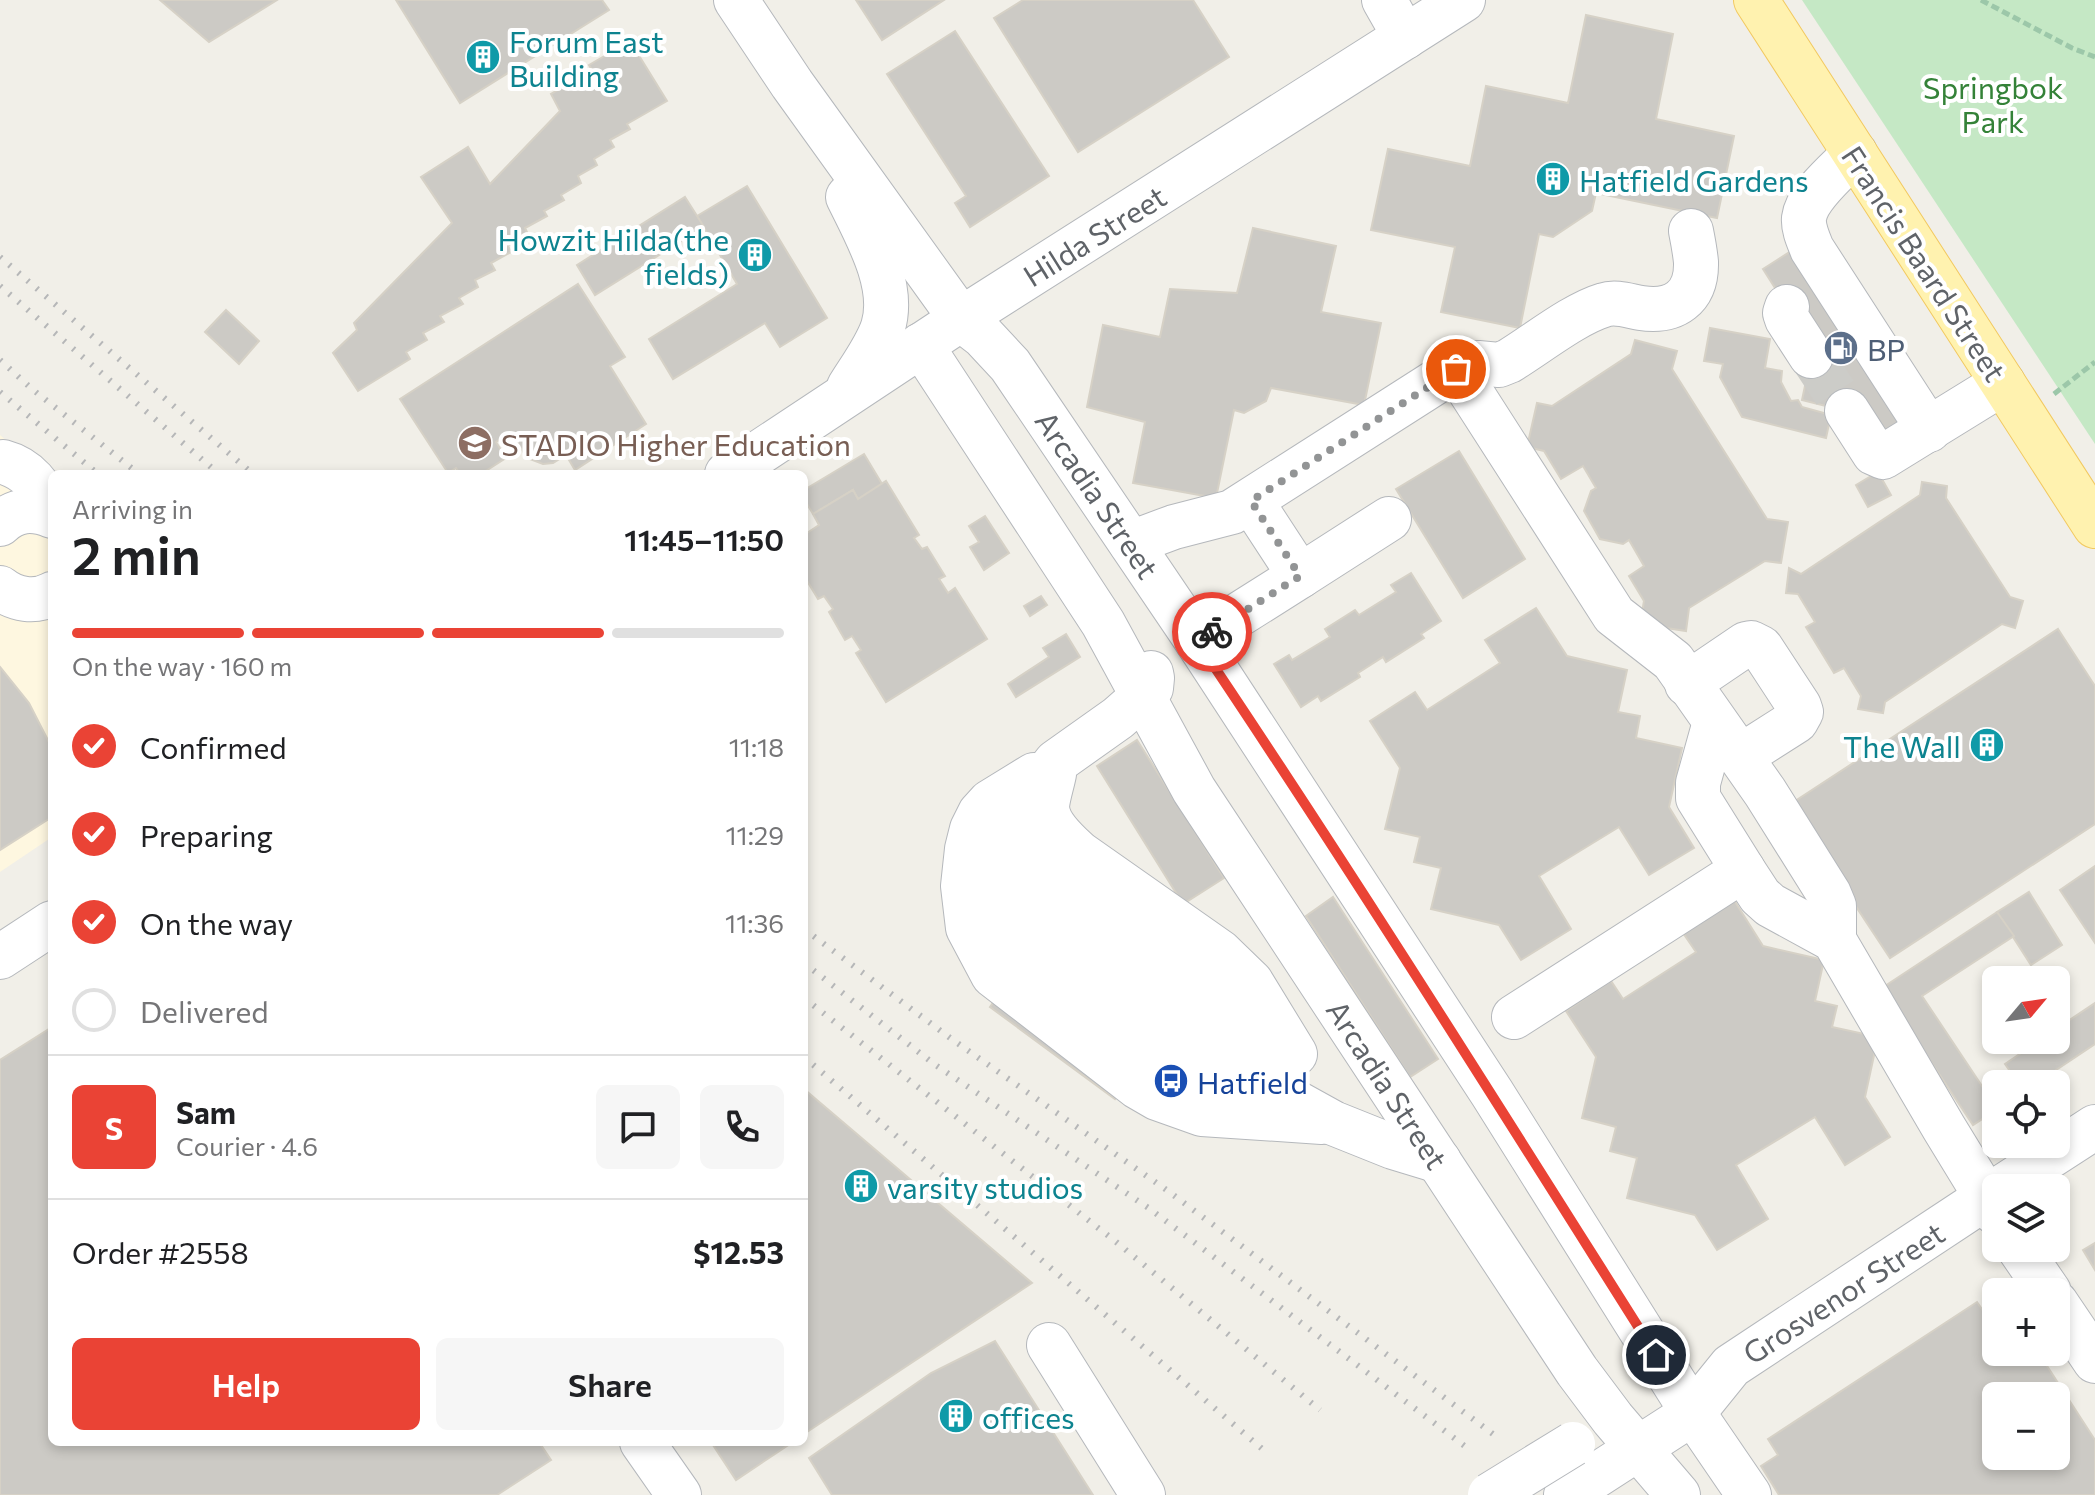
<!DOCTYPE html>
<html lang="en">
<head>
<meta charset="utf-8">
<style>
  :root { --surface:#fff; --page:#f6f6f6; --text:#202124; --muted:#757577; --line:#e0e0e0; --accent:#ea4335 }
  body { margin:0; font-family:Commissioner,sans-serif; background:var(--page); color:var(--text); height:100vh; display:flex; flex-direction:column; font-size:30px; white-space:nowrap }
  * { box-sizing:border-box; margin:0 }
  p { font-size:26px; color:var(--muted) }
  .icon { flex:none; width:44px; height:44px; fill:none; stroke:currentColor; stroke-width:2; stroke-linecap:round; stroke-linejoin:round }
  .map { position:relative; flex:1; overflow:hidden }
  .drawer { position:absolute; left:48px; top:470px; width:760px; height:976px; display:flex; flex-direction:column; background:var(--surface); border-radius:12px; box-shadow:0 4px 12px #0003 }
  .drawer>* { flex:none }
  .needle { width:52px; rotate:61deg }
  .tools { position:absolute; left:1982px; top:966px; display:grid; gap:16px }
  .tools a { display:grid; place-items:center; width:88px; height:88px; border-radius:12px; background:var(--surface); box-shadow:0 4px 12px #0003; font-size:40px }
  .pin { position:absolute; display:grid; place-items:center; width:68px; height:68px; color:#fff; margin:-34px; border:4px solid #fff; border-radius:50%; box-shadow:0 2px 8px #0007 }
  .courier { position:absolute; display:grid; place-items:center; width:80px; height:80px; margin:-40px; border:6px solid #ea4335; border-radius:50%; background:#fff; color:#222; box-shadow:0 2px 10px #0007 }
  .head em { font-style:normal; font-weight:600 }
  .head div { display:flex; flex-direction:column-reverse }
  .head { display:flex; align-items:center; justify-content:space-between; height:136px; padding:0 24px }
  h1 { font-size:52px; font-weight:600; line-height:60px }
  .bar { display:grid; grid-template-columns:repeat(4,1fr); gap:12px 8px; align-content:center; height:96px; padding:0 24px }
  .bar i { height:10px; border-radius:6px; background:var(--line) }
  .bar .on { background:var(--accent) }
  .bar p { grid-column:span 4 }
  .line { display:flex; align-items:center; gap:20px; padding:0 24px; border-top:2px solid var(--line) }
  .line div { flex:1 }
  .round { display:grid; place-items:center; flex:none; width:84px; height:84px; border-radius:12px; background:var(--page) }
  ol { padding:0 24px; list-style:none }
  li { display:flex; align-items:center; gap:24px; height:88px }
  li p { margin-inline-start:auto }
  li .icon { padding:8px; border-radius:50%; background:var(--accent); color:#fff; stroke-width:4 }
  li:last-child { color:var(--muted) }
  li i { width:44px; height:44px; border:4px solid var(--line); border-radius:50% }
  .primary-button { display:flex; gap:16px; margin-top:auto; padding:16px 24px }
  .primary-button a { flex:1; height:92px; border-radius:12px; background:var(--accent); color:#fff; font-size:32px; font-weight:600; line-height:92px; text-align:center }
  .primary-button a+a { background:var(--page); color:var(--text) }
  .map>svg:first-child { display:block }
  .commercial { fill:#fef7e0 }
  .green { fill:#c5e8c5 }
  .building { fill:#cccac5; stroke:#d6d1c6; stroke-width:2; fill-rule:evenodd }
  .lines { fill:none; stroke-linecap:round; stroke-linejoin:round }
  .minor-tunnel { stroke:#ccccc8; stroke-width:44; stroke-dasharray:44 22; stroke-linecap:butt }
  .minor-casing { stroke:#b5b8bc; stroke-width:46 }
  .major-casing { stroke:#f2c960; stroke-width:46 }
  .path { stroke:#9cc7a9; stroke-width:5; stroke-dasharray:8 4; stroke-linecap:butt }
  .minor { stroke:#fff; stroke-width:44 }
  .major { stroke:#fff2af; stroke-width:44 }
  .rail { stroke:#b6b7b8; stroke-width:6; stroke-dasharray:2 10; stroke-linecap:butt }
  .minor-bridge-casing { stroke:#b5b8bc; stroke-width:46; stroke-linecap:butt }
  .minor-bridge { stroke:#fff; stroke-width:44 }
  .done { stroke:#929495; stroke-width:8; stroke-dasharray:0 14.4 }
  .route { stroke:#ea4335; stroke-width:10 }
  .labels { text-anchor:middle; dominant-baseline:central; stroke-width:8; stroke-linejoin:round; paint-order:stroke }
  .culture-label { font-size:30px; fill:#0d838f; stroke:#fff; text-anchor:start }
  .park-label { font-size:30px; fill:#348238; stroke:#fff }
  .street-label { font-size:30px; fill:#5f6368; stroke:#fff }
  .service-label { font-size:30px; fill:#4e5e75; stroke:#fff; text-anchor:start }
  .education-label { font-size:30px; fill:#785e54; stroke:#fff; text-anchor:start }
  .transit-label { font-size:30px; fill:#164399; stroke:#fff; text-anchor:start }
</style>
</head>
<body>
<div class="map">
<svg width="2095" height="1495" viewBox="0 0 2095 1495">
  <rect width="100%" height="100%" fill="#f1efe8"/>
  <path class="commercial" d="M0,435L52,480V837L0,872Z"/>
  <path class="green" d="M1802,0H2095V444Z"/>
  <g class="building">
    <path d="M160,0H277L209,42Z"/>
    <path d="M396,0H602L609,10L460,103Z"/>
    <path d="M856,0H944L882,40Z"/>
    <path d="M1023,0H1193L1229,57L1078,152L994,18Z"/>
    <path d="M1586,15L1673,34L1656,119L1734,136L1717,218L1596,193L1592,211L1553,237L1539,234L1520,328L1441,312L1455,247L1371,230L1388,149L1470,166L1486,86L1568,103Z"/>
    <path d="M955,31L1049,176L970,227L955,203L966,196L887,74Z"/>
    <path d="M630,41L667,101L627,124L630,129L610,140L614,147L594,159L597,165L578,176L581,183L561,195L564,200L544,211L547,216L525,228L528,234L508,246L511,252L491,263L495,270L475,280L478,287L459,298L463,304L440,316L444,322L423,333L427,340L406,352L410,359L358,391L333,353L357,330L354,323L452,223L421,177L468,147L490,184L560,111L551,94L592,70L589,65Z"/>
    <path d="M747,186L827,318L780,347L765,323L673,379L649,339L737,284L697,216Z"/>
    <path d="M685,197L704,227L595,295L577,265Z"/>
    <path d="M1253,228L1336,246L1321,312L1381,323L1364,405L1271,388L1266,401L1244,413L1234,410L1216,498L1133,483L1145,422L1087,407L1103,325L1160,337L1170,289L1237,293Z"/>
    <path d="M1799,246L1913,423L1876,447L1854,413L1802,400L1813,348L1763,269Z"/>
    <path d="M578,284L625,357L610,366L646,424L575,470L566,455L553,463L543,464L527,458L511,432L496,442L506,458L481,474H460L456,468L448,473L400,399Z"/>
    <path d="M226,310L259,341L239,364L205,332Z"/>
    <path d="M1710,328L1770,339L1765,368L1782,371L1781,382L1791,401L1798,400L1802,407L1831,415L1826,438L1742,417L1720,377L1723,364L1704,361Z"/>
    <path d="M1635,340L1677,351L1672,369L1767,519L1788,522L1781,563L1765,561L1689,608L1686,631L1640,624L1644,601L1629,576L1644,566L1629,540L1623,544L1600,539L1584,511L1591,491L1596,488L1583,466L1561,479L1544,451L1527,447L1537,403L1552,406L1631,354Z"/>
    <path d="M1459,451L1525,559L1463,598L1396,489Z"/>
    <path d="M864,454L882,484L858,499L853,490L813,514L804,499V490Z"/>
    <path d="M1878,472L1891,495L1868,507L1856,485Z"/>
    <path d="M886,481L919,535L914,538L922,549L927,547L945,576L939,579L948,593L955,588L987,639L886,702L856,653L861,650L852,636L845,640L829,612L833,609L824,596L818,599L804,576V535L819,525L813,514L853,490L858,499Z"/>
    <path d="M1922,482L1947,486L1946,498L2010,597L2023,601L2015,628L2002,624L1885,702L1883,713L1858,709L1861,696L1844,668L1834,673L1806,627L1815,622L1798,594L1786,593L1789,568L1801,574L1920,495Z"/>
    <path d="M985,516L1009,553L984,570L970,547L979,542L969,526Z"/>
    <path d="M1411,573L1441,621L1421,634L1424,638L1386,662L1383,657L1358,673L1360,677L1321,701L1318,696L1301,707L1274,664L1289,655L1292,660L1330,637L1325,629L1355,610L1359,615L1396,592L1391,585Z"/>
    <path d="M1041,596L1047,605L1030,616L1024,606Z"/>
    <path d="M1536,608L1567,656L1627,670L1618,712L1640,716L1636,738L1682,748L1669,807L1694,848L1649,875L1619,827L1539,876L1571,929L1521,960L1499,925L1431,909L1441,868L1414,862L1420,837L1385,829L1400,768L1370,721L1415,692L1427,710L1500,663L1485,640Z"/>
    <path d="M2058,629L2095,686V824L1890,958L1789,805Z"/>
    <path d="M1066,634L1080,657L1016,697L1008,684L1049,657L1043,648Z"/>
    <path d="M0,667L29,703L52,748V817L0,850Z"/>
    <path d="M1137,740L1224,878L1183,904L1097,766Z"/>
    <path d="M2095,866V943L2060,890Z"/>
    <path d="M2029,892L2062,945L2031,965L1997,912Z"/>
    <path d="M1333,897L1438,1059L1410,1077L1306,916Z"/>
    <path d="M1732,897L1763,946L1824,960L1815,1001L1837,1006L1832,1027L1878,1037L1865,1097L1890,1137L1845,1165L1815,1117L1736,1165L1768,1219L1717,1250L1695,1215L1627,1198L1637,1158L1610,1151L1616,1127L1582,1118L1596,1057L1566,1011L1611,981L1623,999L1696,952L1681,930Z"/>
    <path d="M1997,912L2014,936L1922,996L1996,1107V1110L1973,1125L1882,988Z"/>
    <path d="M1002,990L1128,1082L1115,1099L990,1007Z"/>
    <path d="M2095,1003V1044L2035,1084H2019L2005,1064L2040,1040H2056V1029Z"/>
    <path d="M52,1027V1442H539L551,1460L497,1495H0V1060Z"/>
    <path d="M804,1089L1032,1283L804,1434Z"/>
    <path d="M2095,1243V1270L2083,1250Z"/>
    <path d="M1977,1302L1991,1322L1996,1318V1352H2038L2095,1440V1495H1779L1761,1466L1778,1455L1768,1439ZM1996,1396H2056V1456H1996Z"/>
    <path d="M995,1341L1093,1495H832L809,1458L931,1373Z"/>
    <path d="M711,1442H793L736,1480Z"/>
  </g>
  <g class="lines">
    <path class="minor-tunnel" d="M1811,356L1847,411"/>
    <g class="minor-casing">
      <g id="minor">
        <path d="M736,0L792,84L961,319L983,336L1010,365L1197,641L1492,1093L1693,1413L1749,1495"/>
        <path d="M1384,0L1405,37"/>
        <path d="M1855,153C1839,170 1807,195 1804,218C1803,228 1808,239 1812,249L1929,430"/>
        <path d="M848,197C866,234 896,285 883,327C876,348 860,369 849,387"/>
        <path d="M1787,307L1785,313L1787,319L1811,356"/>
        <path d="M921,345L1103,623L1194,790L1577,1371L1613,1419L1678,1495"/>
        <path d="M1456,369L1614,615L1673,661L1765,792L1829,894L1834,906V940"/>
        <path d="M1847,411L1874,453L1883,457L2003,383"/>
        <path d="M3,462C29,469 41,487 52,511"/>
        <path d="M727,474L961,319L1463,0"/>
        <path d="M1251,501L1300,576L1389,519"/>
        <path d="M0,524C15,509 33,508 52,516"/>
        <path d="M1131,543L1174,527L1232,512L1456,369L1478,363L1499,365L1509,361C1537,344 1574,314 1604,305C1616,301 1629,306 1641,308C1674,313 1697,298 1696,262C1695,252 1693,241 1691,231"/>
        <path d="M0,588C15,600 35,603 52,594"/>
        <path d="M1197,641L1300,576"/>
        <path d="M1151,673L1152,678L1151,688L1143,696L1118,718L1056,762L1014,815L1009,832L1008,848L1013,872L1029,903L1106,963L1295,1102L1333,1123L1393,1147L1439,1161"/>
        <path d="M1687,684L1746,644L1751,643L1761,648L1799,706L1801,712L1796,721L1741,756"/>
        <path d="M1054,774C1052,784 1048,796 1047,806C1047,825 1066,841 1079,853L1220,952L1251,982L1295,1054"/>
        <path d="M1034,775L990,802L980,813L972,829L967,849L963,886L968,928L993,975L1138,1087L1157,1098L1202,1114L1322,1122"/>
        <path d="M1032,806C1016,836 1034,852 1054,873L1201,987L1240,1022L1281,1070"/>
        <path d="M1743,870L1760,896L1770,905L1834,940L1944,1128L1996,1213"/>
        <path d="M993,876L998,899L1021,944L1168,1056L1228,1088L1265,1103"/>
        <path d="M0,957L52,923"/>
        <path d="M1514,1017L1743,870L1698,798V783L1715,722"/>
        <path d="M2001,1188L2095,1127"/>
        <path d="M2019,1248L2049,1292"/>
        <path d="M2056,1303L2095,1361"/>
        <path d="M1049,1345L1143,1495"/>
        <path d="M642,1442L679,1495"/>
        <path d="M1566,1495L1693,1413L1731,1366L1996,1191"/>
      </g>
    </g>
    <g class="major-casing">
      <path id="major" d="M1756,0L2095,526"/>
    </g>
    <g class="path">
      <path d="M1981,0L2072,48L2095,57"/>
      <path d="M2054,394L2095,362"/>
    </g>
    <use href="#minor" class="minor"/>
    <use href="#major" class="major"/>
    <g class="rail">
      <path d="M0,257L253,474"/>
      <path d="M0,286L219,474"/>
      <path d="M0,360L32,389L139,474"/>
      <path d="M0,392L98,474"/>
      <path d="M804,929L953,1040L1168,1191L1493,1434"/>
      <path d="M804,963L934,1064L1150,1209L1466,1447"/>
      <path d="M804,998L1115,1241L1320,1410"/>
      <path d="M804,1057L1267,1453"/>
    </g>
    <g class="minor-bridge-casing">
      <path id="minor-bridge" d="M1490,1495L1573,1444"/>
    </g>
    <use href="#minor-bridge" class="minor-bridge"/>
  </g>
  <g class="lines">
    <path class="done" d="M1212,632L1300,576L1251,501L1456,369"/>
    <path class="route" d="M1212,632L1197,641C1355,876 1505,1116 1656,1355"/>
  </g>
  <defs>
    <g id="building-disc" transform="scale(1.8)"><circle r="9.5" fill="#0f9aa8" stroke="#fff"/><path d="M-4-6H4V6H1V3H-1V6H-4ZM-2.5-4.3h1.7v1.8h-1.7ZM.8-4.3h1.7v1.8H.8ZM-2.5-1h1.7V.8h-1.7ZM.8-1h1.7V.8H.8Z" fill="#fff"/></g>
    <g id="fuel-disc" transform="scale(1.8)"><circle r="9.5" fill="#5c6f8a" stroke="#fff"/><path d="M-5.5-6h7V0h2V4h1.3V-2.5L3-4.5l.8-.8L6-3V5H2.5V1h-1V6h-7ZM-4.2-4.7v3.2H.2V-4.7Z" fill="#fff"/></g>
    <g id="university-disc" transform="scale(1.8)"><circle r="9.5" fill="#8d6e63" stroke="#fff"/><path d="M0-5L7-2L0 1L-7-2ZM-4 1L0 2.5L4 1V4Q0 6-4 4Z" fill="#fff"/></g>
    <g id="bus-disc" transform="scale(1.8)"><circle r="9.5" fill="#1a4fb4" stroke="#fff"/><path d="M-5-6H5V4H4V6H2V4H-2V6H-4V4H-5ZM-3.5-4V0h7V-4ZM-3.5 1.2v1.5H-2V1.2ZM2 1.2v1.5H3.5V1.2Z" fill="#fff"/></g>
  </defs>
  <g fill-rule="evenodd">
    <use href="#building-disc" x="483" y="57"/>
    <use href="#building-disc" x="1553" y="179"/>
    <use href="#building-disc" x="755" y="255"/>
    <use href="#fuel-disc" x="1841" y="348"/>
    <use href="#university-disc" x="475" y="443"/>
    <use href="#building-disc" x="1987" y="745"/>
    <use href="#bus-disc" x="1171" y="1081"/>
    <use href="#building-disc" x="861" y="1186"/>
    <use href="#building-disc" x="956" y="1416"/>
  </g>
  <g class="labels">
    <g class="culture-label">
      <text x="509" y="40">Forum East<tspan x="509" dy="34">Building</tspan></text>
      <text x="1579" y="179">Hatfield Gardens</text>
      <text x="729" y="238" text-anchor="end">Howzit Hilda(the<tspan x="729" dy="34">fields)</tspan></text>
      <text x="1961" y="745" text-anchor="end">The Wall</text>
      <text x="887" y="1186">varsity studios</text>
      <text x="982" y="1416">offices</text>
    </g>
    <g class="park-label">
      <text x="1993" y="86">Springbok<tspan x="1993" dy="34">Park</tspan></text>
    </g>
    <g class="street-label">
      <text transform="translate(1094 235) rotate(-32)">Hilda Street</text>
      <text transform="translate(1925 263) rotate(57)">Francis Baard Street</text>
      <text transform="translate(1098 494) rotate(56)">Arcadia Street</text>
      <text transform="translate(1388 1084) rotate(57)">Arcadia Street</text>
      <text transform="translate(1843 1292) rotate(-33)">Grosvenor Street</text>
    </g>
    <g class="service-label">
      <text x="1867" y="348">BP</text>
    </g>
    <g class="education-label">
      <text x="501" y="443">STADIO Higher Education</text>
    </g>
    <g class="transit-label">
      <text x="1197" y="1081">Hatfield</text>
    </g>
  </g>
</svg>
<div class="tools">
<a><svg class="needle" viewBox="-14 -14 28 28"><path d="M0-13l5 13h-10z" fill="#e53935"/><path d="M0 13l5-13h-10z" fill="#757577"/></svg></a>
<a><svg class="icon" aria-label="locate" viewBox="0 0 24 24"><circle cx="12" cy="12" r="6"/><path d="M12 2v4M12 18v4M2 12h4M18 12h4"/></svg></a>
<a><svg class="icon" aria-label="layers" viewBox="0 0 24 24"><path d="M12 4l9 5-9 5-9-5zM3 14l9 5 9-5"/></svg></a>
<a>+</a>
<a>−</a>
</div>
<div class="pin" style="left:1456px;top:369px;background:#ea580c"><svg class="icon" aria-label="bag" viewBox="0 0 24 24"><path d="M5 8h14l-1 12H6zM9 8a3 3 0 0 1 6 0"/></svg></div>
<div class="pin" style="left:1656px;top:1355px;background:#1f2937"><svg class="icon" aria-label="home" viewBox="0 0 24 24"><path d="M3 11l9-7 9 7M6 9v11h12V9"/></svg></div>
<div class="courier" style="left:1212px;top:632px"><svg class="icon" aria-label="bike" viewBox="0 0 24 24"><circle cx="6" cy="16" r="4"/><circle cx="18" cy="16" r="4"/><path d="M6 16l4-8h5l3 8M10 8l3 8H6M13 5h3"/></svg></div>
<section class="drawer">
<div class="head"><div><h1>2 min</h1><p>Arriving in</p></div><em>11:45–11:50</em></div>
<div class="bar"><i class="on"></i><i class="on"></i><i class="on"></i><i></i><p>On the way · 160 m</p></div>
<ol>
<li><svg class="icon" aria-label="check" viewBox="0 0 24 24"><path d="M5 12l5 5 9-10"/></svg>Confirmed<p>11:18</p></li>
<li><svg class="icon" aria-label="check" viewBox="0 0 24 24"><path d="M5 12l5 5 9-10"/></svg>Preparing<p>11:29</p></li>
<li><svg class="icon" aria-label="check" viewBox="0 0 24 24"><path d="M5 12l5 5 9-10"/></svg>On the way<p>11:36</p></li>
<li><i></i>Delivered</li>
</ol>
<div class="line" style="height:144px"><b class="round" style="background:var(--accent);color:#fff">S</b><div><b>Sam</b><p>Courier · 4.6</p></div><a class="round"><svg class="icon" aria-label="chat" viewBox="0 0 24 24"><path d="M4 5h16v11H9l-5 4z"/></svg></a><a class="round"><svg class="icon" aria-label="phone" viewBox="0 0 24 24"><path d="M5 4h4l2 5-3 2q2 4 5 5l2-3 5 2v4C11 20 4 13 5 4z"/></svg></a></div>
<div class="line" style="height:104px"><div>Order #2558</div><b>$12.53</b></div>
<div class="primary-button"><a>Help</a><a>Share</a></div>
</section>
</div>
</body>
</html>
